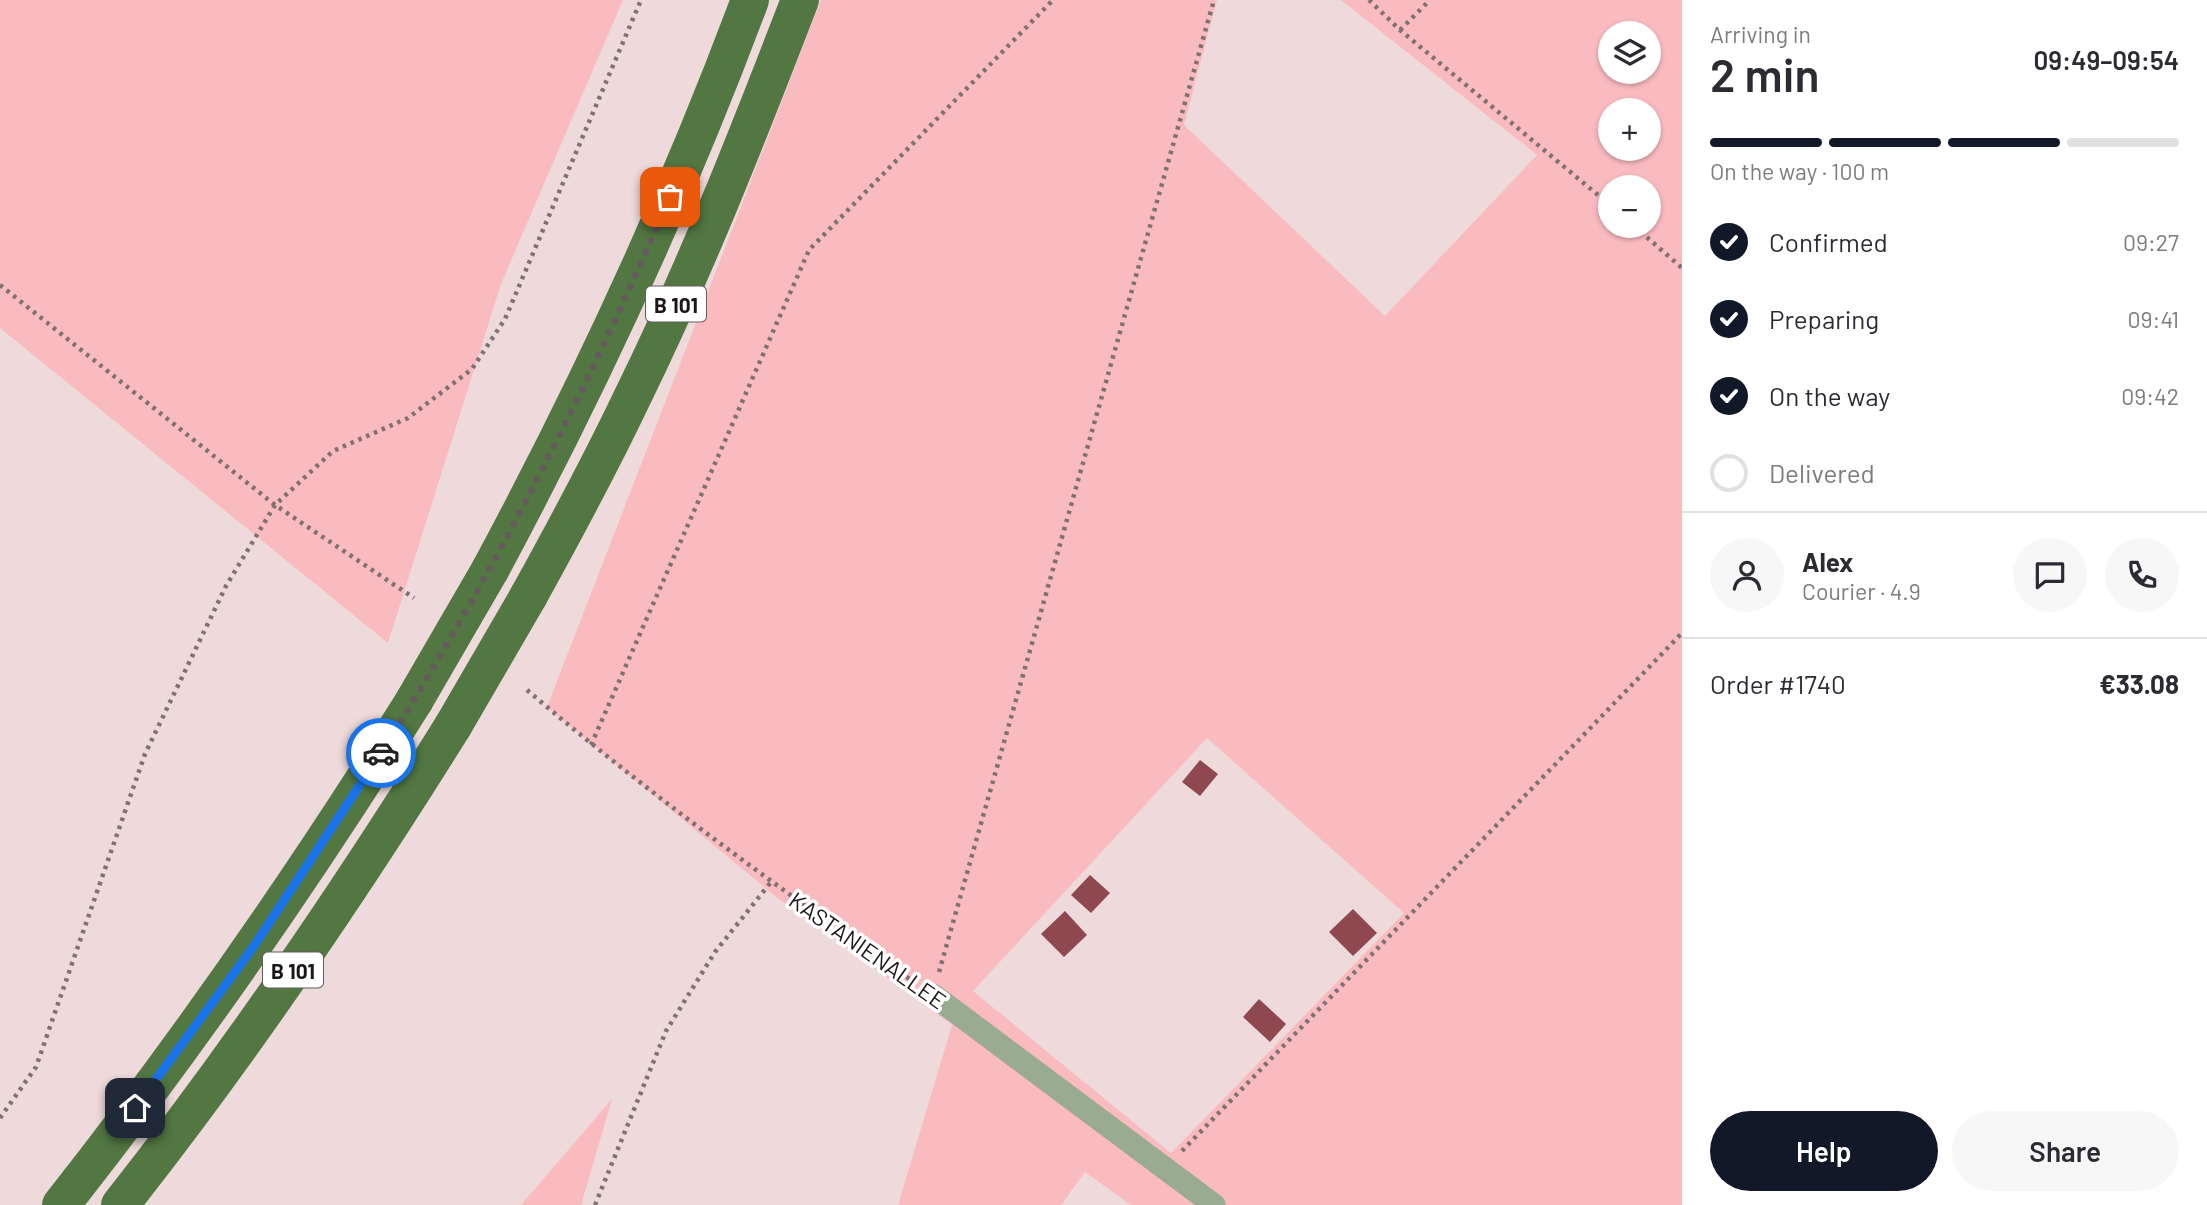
<!DOCTYPE html>
<html lang="en">
<head>
<meta charset="utf-8">
<style>
  :root { --surface:#fff; --page:#f7f7f7; --text:#2b2b33; --muted:#7c7c81; --line:#e1e1e2; --accent:#111827 }
  body { margin:0; font-family:Barlow,sans-serif; background:var(--page); color:var(--text); height:100vh; display:flex; flex-direction:column; font-size:26px; white-space:nowrap }
  * { box-sizing:border-box; margin:0 }
  p { font-size:23px; color:var(--muted) }
  .icon { flex:none; width:38px; height:38px; fill:none; stroke:currentColor; stroke-width:2; stroke-linecap:round; stroke-linejoin:round }
  .map { position:relative; flex:1; overflow:hidden }
  .drawer { display:flex; flex-direction:column; background:var(--surface); width:525px }
  .drawer>* { flex:none }
  .tools { position:absolute; left:1598px; top:21px; display:grid; gap:14px }
  .tools a { display:grid; place-items:center; width:63px; height:63px; border-radius:50%; background:var(--surface); box-shadow:0 2px 5px #0004; font-size:35px }
  .pin { position:absolute; display:grid; place-items:center; width:60px; height:60px; color:#fff; margin:-30px; border-radius:14px; box-shadow:0 4px 10px #0006 }
  .courier { position:absolute; display:grid; place-items:center; width:70px; height:70px; margin:-35px; border:5px solid #1a73e8; border-radius:50%; background:#fff; color:#222; box-shadow:0 2px 9px #0007 }
  .head em { font-style:normal; font-weight:600 }
  .head div { display:flex; flex-direction:column-reverse }
  .head { display:flex; align-items:center; justify-content:space-between; height:119px; padding:0 28px }
  h1 { font-size:46px; font-weight:600; line-height:52px }
  .bar { display:grid; grid-template-columns:repeat(4,1fr); gap:10px 7px; align-content:center; height:84px; padding:0 28px }
  .bar i { height:9px; border-radius:5px; background:var(--line) }
  .bar .active { background:var(--accent) }
  .bar p { grid-column:span 4 }
  .line { display:flex; align-items:center; gap:18px; padding:0 28px; border-top:2px solid var(--line) }
  .line div { flex:1 }
  .round { display:grid; place-items:center; flex:none; width:74px; height:74px; border-radius:37px; background:var(--page) }
  ol { padding:0 28px; list-style:none }
  li { display:flex; align-items:center; gap:21px; height:77px }
  li p { margin-inline-start:auto }
  li .icon { padding:7px; border-radius:50%; background:var(--accent); color:#fff; stroke-width:4 }
  li:last-child { color:var(--muted) }
  li i { width:38px; height:38px; border:4px solid var(--line); border-radius:50% }
  .primary-button { display:flex; gap:14px; margin-top:auto; padding:14px 28px }
  .primary-button a { flex:1; height:80px; border-radius:42px; background:var(--accent); color:#fff; font-size:28px; font-weight:600; line-height:80px; text-align:center }
  .primary-button a+a { background:var(--page); color:var(--text) }
  main { display:flex; flex:1; min-height:0 }
  .map>svg:first-child { display:block }
  .green { fill:#fabbc0; fill-rule:evenodd }
  .building { fill:#8f4750 }
  .lines { fill:none; stroke-linecap:round; stroke-linejoin:round }
  .path { stroke:#7f7172; stroke-width:4.5; stroke-dasharray:3.5 5; stroke-linecap:butt }
  .minor { stroke:#99ac91; stroke-width:23 }
  .trunk { stroke:#527742; stroke-width:38 }
  .trunk-bridge { stroke:#527742; stroke-width:38 }
  .done { stroke:#665b5c; stroke-width:7; stroke-dasharray:0 12.6 }
  .route { stroke:#1a73e8; stroke-width:9 }
  .labels { text-anchor:middle; dominant-baseline:central; stroke-width:7; stroke-linejoin:round; paint-order:stroke }
  .shield { fill:#fff; stroke:#615c5d; stroke-width:2 }
  .shield-label { font-size:21px; font-weight:bold; fill:#1d1617 }
  .street-label { font-size:23px; fill:#1d1617; stroke:#fff }
</style>
</head>
<body>
<main>
<div class="map">
<svg width="1682" height="1205" viewBox="0 0 1682 1205">
  <rect width="100%" height="100%" fill="#efdadb"/>
  <g class="green">
    <path d="M0,0H623L501,284L388,643L0,328Z"/>
    <path d="M821,0H1217L1184,125L1385,316L1537,155L1341,0H1682V1205H1131L1085,1172L1061,1205H898L952,1025L776,897L547,707ZM1610,33H1648V72H1610ZM1610,110H1648V149H1610ZM1610,187H1648V226H1610ZM1207,738L1404,913L1171,1153L973,991Z"/>
    <path d="M612,1099L581,1205H521Z"/>
  </g>
  <g class="building">
    <path d="M1200,760L1218,774L1200,796L1182,782Z"/>
    <path d="M1090,875L1110,893L1091,913L1071,895Z"/>
    <path d="M1353,909L1377,933L1353,956L1329,932Z"/>
    <path d="M1065,911L1087,935L1064,957L1041,934Z"/>
    <path d="M1259,999L1286,1024L1270,1042L1243,1017Z"/>
  </g>
  <g class="lines">
    <g class="path">
      <path d="M1369,0L1400,30L1610,205"/>
      <path d="M1400,30L1430,0"/>
      <path d="M1634,226L1682,268"/>
      <path d="M0,285L275,505L414,598"/>
      <path d="M527,690C650,795 781,890 914,982"/>
      <path d="M591,745L809,250L1053,0"/>
      <path d="M939,972L1214,0"/>
      <path d="M0,1118L36,1067L145,754L226,586L275,505L333,451L408,418L472,369L505,319L641,0"/>
      <path d="M1182,1151L1682,633"/>
      <path d="M595,1205L666,1031L715,952L771,882"/>
    </g>
    <path class="minor" d="M933,995L1214,1205"/>
    <g class="trunk">
      <path d="M490,570C589,386 677,196 750,0"/>
      <path d="M528,597C564,532 599,467 631,400C695,270 748,135 800,0"/>
      <path d="M61,1205C188,1044 305,875 414,701"/>
      <path d="M120,1205C241,1052 350,891 453,726"/>
    </g>
    <g class="trunk-bridge">
      <path d="M414,701L490,570"/>
      <path d="M453,726L528,597"/>
    </g>
  </g>
  <g class="lines">
    <path class="done" d="M381,753C493,576 587,389 670,197"/>
    <path class="route" d="M135,1108L254,946L381,753"/>
  </g>
  <g class="labels">
    <g class="shield">
      <rect x="646" y="286.5" width="60" height="35" rx="5"/>
      <rect x="263" y="952.5" width="60" height="35" rx="5"/>
    </g>
    <g class="shield-label">
      <text x="676" y="304">B 101</text>
      <text x="293" y="970">B 101</text>
    </g>
    <g class="street-label">
      <text transform="translate(868 950) rotate(35)">KASTANIENALLEE</text>
    </g>
  </g>
</svg>
<div class="tools">
<a><svg class="icon" aria-label="layers" viewBox="0 0 24 24"><path d="M12 4l9 5-9 5-9-5zM3 14l9 5 9-5"/></svg></a>
<a>+</a>
<a>−</a>
</div>
<div class="pin" style="left:670px;top:197px;background:#ea580c"><svg class="icon" aria-label="bag" viewBox="0 0 24 24"><path d="M5 8h14l-1 12H6zM9 8a3 3 0 0 1 6 0"/></svg></div>
<div class="pin" style="left:135px;top:1108px;background:#1f2937"><svg class="icon" aria-label="home" viewBox="0 0 24 24"><path d="M3 11l9-7 9 7M6 9v11h12V9"/></svg></div>
<div class="courier" style="left:381px;top:753px"><svg class="icon" aria-label="car" viewBox="0 0 24 24"><path d="M5 17H2v-5l4-1 3-4h7l3 4 3 1v5h-3M9 17h6M6 11h13"/><circle cx="7" cy="17" r="2"/><circle cx="17" cy="17" r="2"/></svg></div>
</div>
<section class="drawer">
<div class="head"><div><h1>2 min</h1><p>Arriving in</p></div><em>09:49–09:54</em></div>
<div class="bar"><i class="active"></i><i class="active"></i><i class="active"></i><i></i><p>On the way · 100 m</p></div>
<ol>
<li><svg class="icon" aria-label="check" viewBox="0 0 24 24"><path d="M5 12l5 5 9-10"/></svg>Confirmed<p>09:27</p></li>
<li><svg class="icon" aria-label="check" viewBox="0 0 24 24"><path d="M5 12l5 5 9-10"/></svg>Preparing<p>09:41</p></li>
<li><svg class="icon" aria-label="check" viewBox="0 0 24 24"><path d="M5 12l5 5 9-10"/></svg>On the way<p>09:42</p></li>
<li><i></i>Delivered</li>
</ol>
<div class="line" style="height:126px"><a class="round"><svg class="icon" aria-label="person" viewBox="0 0 24 24"><circle cx="12" cy="8" r="4"/><path d="M4 21q1-7 8-7t8 7"/></svg></a><div><b>Alex</b><p>Courier · 4.9</p></div><a class="round"><svg class="icon" aria-label="chat" viewBox="0 0 24 24"><path d="M4 5h16v11H9l-5 4z"/></svg></a><a class="round"><svg class="icon" aria-label="phone" viewBox="0 0 24 24"><path d="M5 4h4l2 5-3 2q2 4 5 5l2-3 5 2v4C11 20 4 13 5 4z"/></svg></a></div>
<div class="line" style="height:91px"><div>Order #1740</div><b>€33.08</b></div>
<div class="primary-button"><a>Help</a><a>Share</a></div>
</section>
</main>
</body>
</html>
